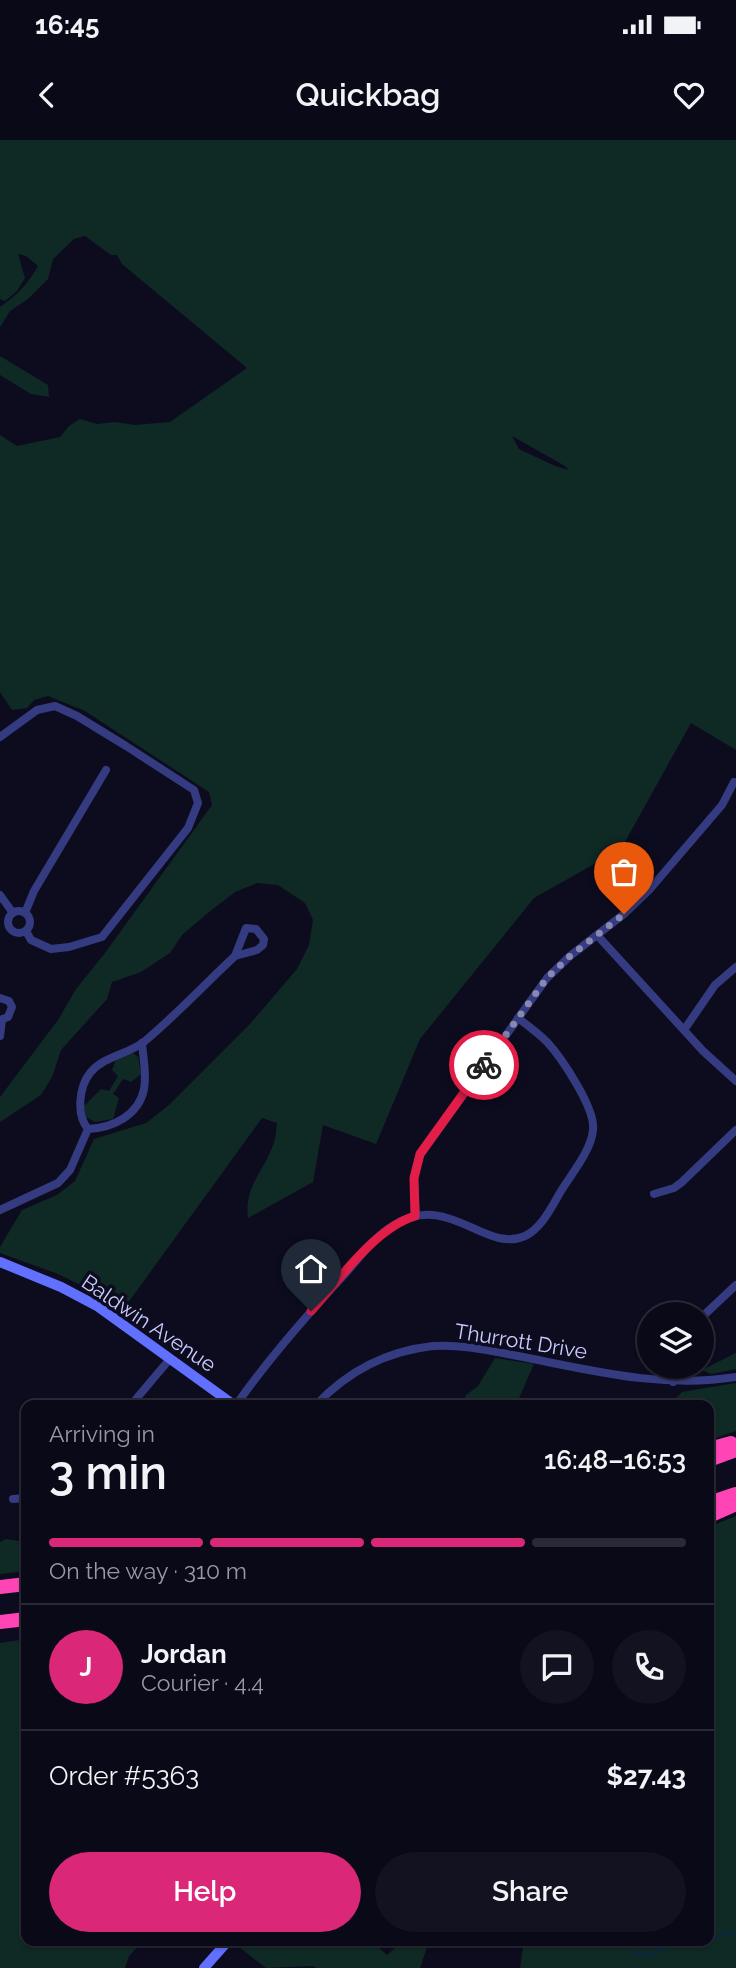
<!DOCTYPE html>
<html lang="en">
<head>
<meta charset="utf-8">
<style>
  :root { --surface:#0a0917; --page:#131220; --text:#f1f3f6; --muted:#999aa1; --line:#2a2a36; --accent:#db2777 }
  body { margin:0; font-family:Raleway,sans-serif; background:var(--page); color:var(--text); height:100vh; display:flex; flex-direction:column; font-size:26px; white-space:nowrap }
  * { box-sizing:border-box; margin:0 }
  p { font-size:23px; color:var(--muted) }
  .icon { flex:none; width:38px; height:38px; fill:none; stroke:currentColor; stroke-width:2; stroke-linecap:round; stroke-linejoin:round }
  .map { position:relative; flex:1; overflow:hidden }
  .panel { position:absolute; left:21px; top:1260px; width:693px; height:546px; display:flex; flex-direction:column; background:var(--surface); border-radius:14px; box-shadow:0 2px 5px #0004,0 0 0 2px var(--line) }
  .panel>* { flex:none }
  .buttons { position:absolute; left:637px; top:1162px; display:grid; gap:14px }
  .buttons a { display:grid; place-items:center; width:77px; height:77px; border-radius:50%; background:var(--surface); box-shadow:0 2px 5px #0004,0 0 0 2px var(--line); font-size:35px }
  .pin { position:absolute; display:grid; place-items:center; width:60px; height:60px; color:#fff; margin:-72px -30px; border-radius:50% 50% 50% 0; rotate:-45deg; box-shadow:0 0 7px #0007 }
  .pin .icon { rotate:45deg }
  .courier { position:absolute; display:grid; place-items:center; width:70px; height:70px; margin:-35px; border:5px solid #e11d48; border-radius:50%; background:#fff; color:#222; box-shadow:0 2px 9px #0007 }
  .head em { font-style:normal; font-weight:600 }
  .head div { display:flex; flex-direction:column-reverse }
  .head { display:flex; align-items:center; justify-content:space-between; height:119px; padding:0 28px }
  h1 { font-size:46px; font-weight:600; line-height:52px }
  .bar { display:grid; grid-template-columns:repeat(4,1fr); gap:10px 7px; align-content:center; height:84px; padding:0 28px }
  .bar i { height:9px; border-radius:5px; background:var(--line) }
  .bar .selected { background:var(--accent) }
  .bar p { grid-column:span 4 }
  .line { display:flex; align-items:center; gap:18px; padding:0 28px; border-top:2px solid var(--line) }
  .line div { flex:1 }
  .round { display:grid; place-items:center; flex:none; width:74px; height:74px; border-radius:37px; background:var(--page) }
  .cta { display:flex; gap:14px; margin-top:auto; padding:14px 28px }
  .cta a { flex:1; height:80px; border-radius:42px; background:var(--accent); color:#fff; font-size:28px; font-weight:600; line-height:80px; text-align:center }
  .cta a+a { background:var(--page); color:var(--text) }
  .status { display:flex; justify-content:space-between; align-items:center; height:49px; padding:0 35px; background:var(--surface); direction:ltr }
  .status svg { height:19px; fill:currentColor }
  header { display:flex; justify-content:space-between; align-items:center; height:91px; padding:0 28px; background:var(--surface); font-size:32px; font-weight:600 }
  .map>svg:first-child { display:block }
  .green { fill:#0f2925; fill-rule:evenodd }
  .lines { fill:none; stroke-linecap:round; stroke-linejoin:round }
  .stream { stroke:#0a2845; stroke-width:2 }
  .street { stroke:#353b80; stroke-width:8 }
  .secondary { stroke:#6170ff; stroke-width:10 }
  .highway { stroke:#ff45b5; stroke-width:14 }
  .done { stroke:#8888b1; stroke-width:7; stroke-dasharray:0 12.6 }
  .route { stroke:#e11d48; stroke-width:9 }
  .labels { text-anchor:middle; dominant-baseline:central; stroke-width:7; stroke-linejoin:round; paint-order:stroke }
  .street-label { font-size:21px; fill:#cacbff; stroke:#0d0c1f }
</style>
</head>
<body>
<div class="status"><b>16:45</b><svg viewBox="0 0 49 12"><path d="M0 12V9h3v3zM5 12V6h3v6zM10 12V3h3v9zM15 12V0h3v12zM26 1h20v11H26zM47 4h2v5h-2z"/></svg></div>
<header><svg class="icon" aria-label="back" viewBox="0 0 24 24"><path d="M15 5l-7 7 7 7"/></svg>Quickbag<svg class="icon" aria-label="heart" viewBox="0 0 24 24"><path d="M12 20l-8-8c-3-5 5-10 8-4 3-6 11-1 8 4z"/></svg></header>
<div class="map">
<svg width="736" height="1828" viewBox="0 0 736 1828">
  <rect width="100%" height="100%" fill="#0d0c1f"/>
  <g class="green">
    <path d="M0,0H736V610L691,583L621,709L534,758L420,899L376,1004L323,985L313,1042L248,1078C244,1046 263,1033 273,1005C276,999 276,990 277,983L262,978L125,1167L58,1134L0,1113V1107L22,1070L57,1055L75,1041L94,999L146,983L169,965L250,884L297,829L309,805L313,780L305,763L278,745L257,743L235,752L209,772L182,795L170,813L141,832L112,842L107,859L61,910L52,937L41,955L0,982V957L58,880L76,849L105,813L212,665L209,652L85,571L48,556L34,560L27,568L12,570L0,552V295L17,306L60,297L69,286L80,279L97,284L115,282L135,285L170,282L247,228L122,124L117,115H111L85,96L74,99L53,119L48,139L28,159L10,171L0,187V167C17,155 28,144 38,126L26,116L18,114L25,138L17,151L5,161L0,159ZM512,296L565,326L569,330L555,326L519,309Z"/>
    <path d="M0,216L48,245L49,257L31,254L0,235Z"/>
    <path d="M127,914L133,913L138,917L141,934L131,942L123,939L113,954L119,958L113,979L95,982L86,977L84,966L101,949L109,951L118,936L112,930L116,919Z"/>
    <path d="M736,1213V1229L711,1234L702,1230Z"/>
    <path d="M495,1218L534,1224L519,1258L520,1264L524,1265H463L466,1255L478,1246Z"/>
    <path d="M736,1243V1291L709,1300V1265H669L682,1252Z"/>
    <path d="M736,1376V1828H520L524,1801H709V1387Z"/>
    <path d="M6,1399L26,1402V1431L0,1434V1402Z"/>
    <path d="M26,1499V1540L20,1541L26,1574L21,1576L24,1596L26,1597V1801H143L129,1816L125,1828H0V1503Z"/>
    <path d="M238,1801H381L378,1807L387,1815L403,1801H429L420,1828H317L313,1826L266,1828L235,1804Z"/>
  </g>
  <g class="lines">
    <g class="stream">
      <path d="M709,1799L734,1792L736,1794"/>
      <path d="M576,1801L586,1803L589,1801"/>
      <path d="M617,1801L631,1806L636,1814C640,1814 644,1815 648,1815C663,1812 672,1800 688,1807L703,1801"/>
    </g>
    <g class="street">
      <path d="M0,597L37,570L55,566L77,576L126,606L194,650L198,663L188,688L102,797L69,807L51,809L31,800L26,791"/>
      <path d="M0,755L13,773"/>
      <circle cx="19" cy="782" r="11"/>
      <path d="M25,773L34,751L106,630"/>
      <path d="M246,788L256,789L264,799L263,805L257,810L235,816Z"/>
      <path d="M597,795L703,911L736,941"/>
      <path d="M0,858L9,861L12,867L8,877L0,880"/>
      <path d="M684,890L715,845L736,827"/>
      <path d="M0,896L2,880"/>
      <path d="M88,989C76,975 79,947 90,933C105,915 128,915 145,901C176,875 205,844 235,816"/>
      <path d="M88,989C113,988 139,975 144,949C147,934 143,918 142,903"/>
      <path d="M654,1054L674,1048L682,1042L736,990"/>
      <path d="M0,1070L58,1043L70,1030L88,989"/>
      <path d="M416,1076L414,1038L420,1015L547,838L570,816L624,774L650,749L722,665L734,642"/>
      <path d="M702,1177L736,1145"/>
      <path d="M673,1242L675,1227"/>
      <path d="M131,1265L169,1220"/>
      <path d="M236,1265C269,1218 306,1176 345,1134C360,1117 374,1097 394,1085C449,1051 485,1114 525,1096C542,1088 552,1066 561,1051C572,1033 591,1011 593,990C596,969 561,917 547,902C538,893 528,886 518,878"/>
      <path d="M316,1265C347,1232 387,1211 433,1206C461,1204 491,1211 518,1216C590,1230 662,1249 736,1237"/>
      <path d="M13,1359L26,1358"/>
    </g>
    <g class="secondary">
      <path d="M0,1122L61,1147L97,1166L234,1265"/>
      <path d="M204,1828L228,1801"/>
    </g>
    <g class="highway">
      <path d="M709,1309L731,1303"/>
      <path d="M709,1320L736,1310"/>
      <path d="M709,1363L736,1354"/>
      <path d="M709,1376L736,1364"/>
      <path d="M0,1447L26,1444"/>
      <path d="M0,1482L26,1479"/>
    </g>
  </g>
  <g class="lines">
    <path class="done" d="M484,925L547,838L570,816L624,774"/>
    <path class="route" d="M311,1171C339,1140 375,1088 415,1076L414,1038L420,1014L484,925"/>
  </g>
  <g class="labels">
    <g class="street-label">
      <text transform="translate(149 1183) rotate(34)">Baldwin Avenue</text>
      <text transform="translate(521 1201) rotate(9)">Thurrott Drive</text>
    </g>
  </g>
</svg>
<div class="buttons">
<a><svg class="icon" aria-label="layers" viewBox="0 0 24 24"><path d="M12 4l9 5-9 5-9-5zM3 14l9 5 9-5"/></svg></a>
</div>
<div class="pin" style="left:624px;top:774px;background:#ea580c"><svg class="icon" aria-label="bag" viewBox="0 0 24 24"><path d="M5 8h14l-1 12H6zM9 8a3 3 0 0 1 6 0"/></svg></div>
<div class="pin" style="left:311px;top:1171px;background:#1f2937"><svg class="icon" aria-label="home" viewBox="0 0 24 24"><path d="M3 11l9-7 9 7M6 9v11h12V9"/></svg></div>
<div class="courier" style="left:484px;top:925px"><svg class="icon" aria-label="bike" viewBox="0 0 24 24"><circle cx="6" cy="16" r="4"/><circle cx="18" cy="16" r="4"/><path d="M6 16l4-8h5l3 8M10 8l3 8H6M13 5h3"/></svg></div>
<section class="panel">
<div class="head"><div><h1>3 min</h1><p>Arriving in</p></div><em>16:48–16:53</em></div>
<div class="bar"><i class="selected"></i><i class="selected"></i><i class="selected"></i><i></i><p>On the way · 310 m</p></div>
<div class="line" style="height:126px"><b class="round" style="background:var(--accent);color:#fff">J</b><div><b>Jordan</b><p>Courier · 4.4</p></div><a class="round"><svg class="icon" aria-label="chat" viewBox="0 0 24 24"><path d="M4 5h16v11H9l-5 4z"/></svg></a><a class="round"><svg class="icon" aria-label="phone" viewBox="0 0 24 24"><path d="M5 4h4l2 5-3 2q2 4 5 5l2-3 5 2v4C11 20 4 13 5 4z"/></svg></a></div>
<div class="line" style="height:91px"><div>Order #5363</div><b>$27.43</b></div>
<div class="cta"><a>Help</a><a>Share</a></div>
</section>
</div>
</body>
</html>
